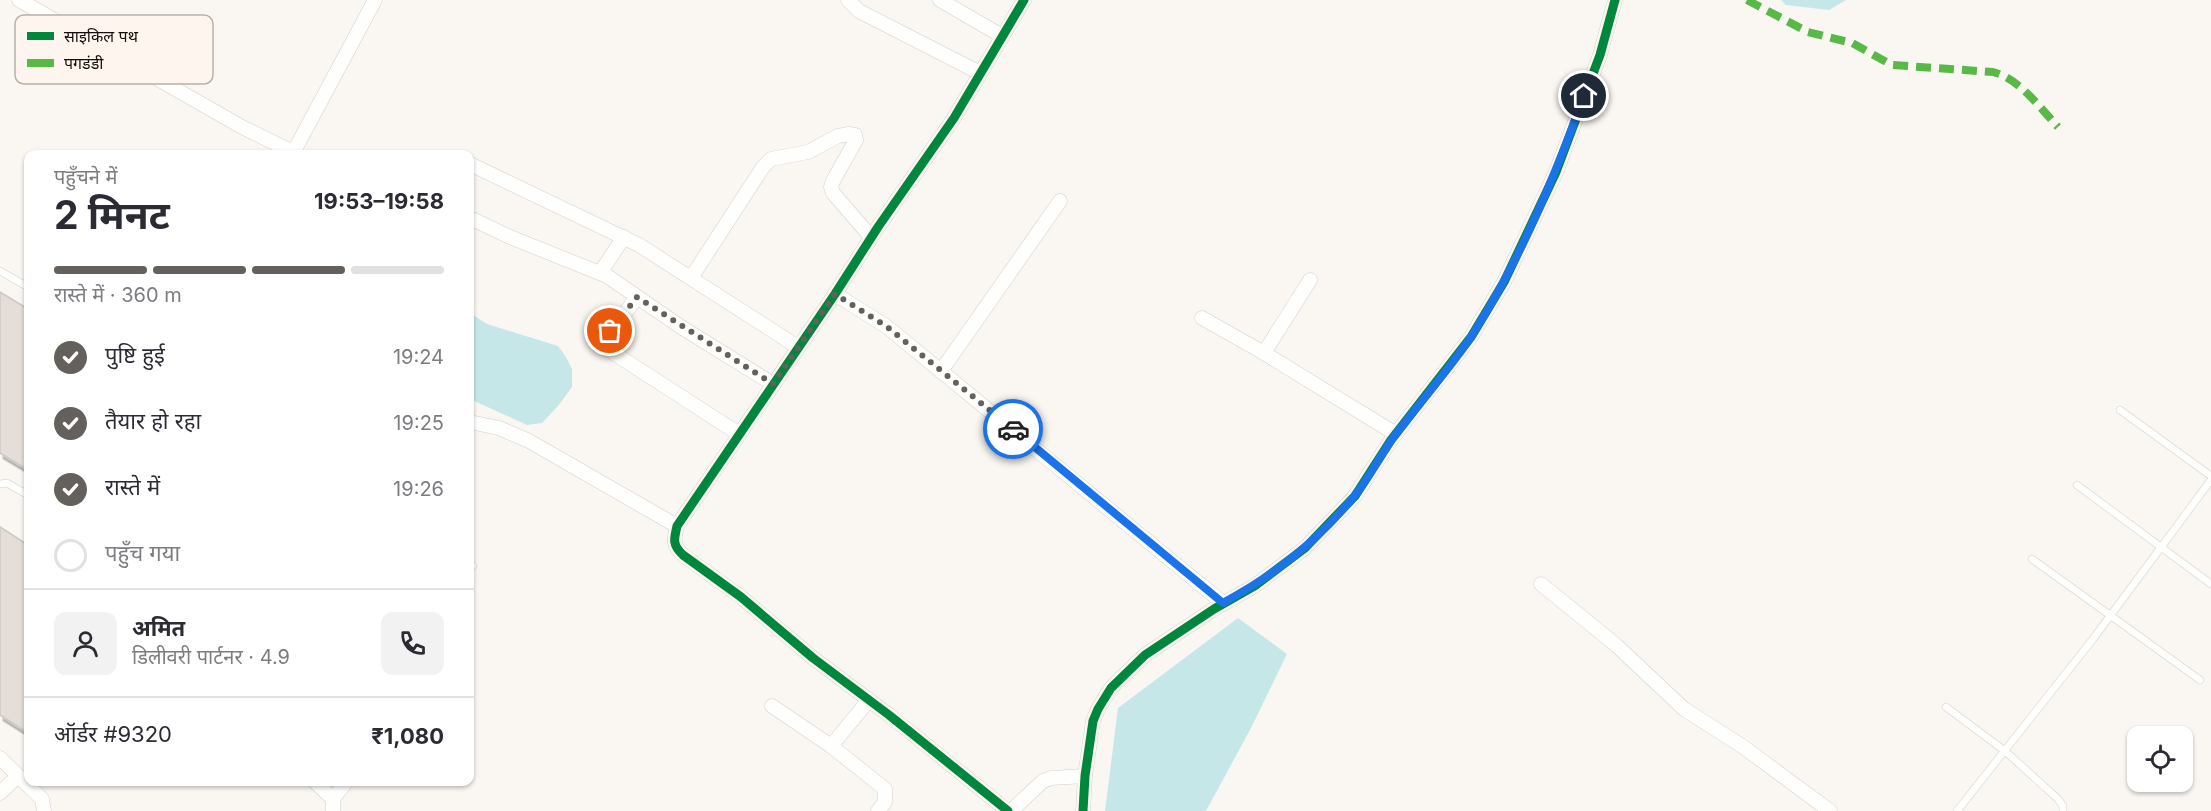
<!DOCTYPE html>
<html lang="hi">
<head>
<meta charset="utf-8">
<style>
  :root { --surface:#fff; --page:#f2f2f3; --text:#2b2b33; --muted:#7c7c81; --line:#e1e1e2; --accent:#64605c }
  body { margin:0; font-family:Inter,"Noto Sans Devanagari",sans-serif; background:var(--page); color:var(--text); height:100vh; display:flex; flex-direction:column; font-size:22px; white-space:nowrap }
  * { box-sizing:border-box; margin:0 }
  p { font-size:20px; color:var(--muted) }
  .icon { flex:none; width:33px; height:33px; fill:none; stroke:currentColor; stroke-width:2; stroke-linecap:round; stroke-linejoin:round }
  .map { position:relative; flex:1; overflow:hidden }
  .panel { position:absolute; left:24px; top:150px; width:450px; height:636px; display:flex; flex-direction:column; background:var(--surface); border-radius:12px; box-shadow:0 2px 4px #0004 }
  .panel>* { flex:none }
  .tools { position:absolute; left:2127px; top:726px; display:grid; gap:12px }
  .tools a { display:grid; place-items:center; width:66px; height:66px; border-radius:12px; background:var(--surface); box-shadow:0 2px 4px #0004; font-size:30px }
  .pin { position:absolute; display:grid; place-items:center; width:51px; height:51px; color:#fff; margin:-26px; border:3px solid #fff; border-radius:50%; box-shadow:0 2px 6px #0007 }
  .courier { position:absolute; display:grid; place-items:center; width:60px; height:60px; margin:-30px; border:4px solid #1a73e8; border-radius:50%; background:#fff; color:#222; box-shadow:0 2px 8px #0007 }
  .head em { font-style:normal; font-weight:700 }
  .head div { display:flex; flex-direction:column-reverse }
  .head { display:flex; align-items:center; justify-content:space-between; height:102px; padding:0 30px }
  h1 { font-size:39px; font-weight:700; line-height:45px }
  .bar { display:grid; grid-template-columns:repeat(4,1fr); gap:9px 6px; align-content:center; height:72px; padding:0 30px }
  .bar i { height:8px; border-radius:4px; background:var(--line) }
  .bar .on { background:var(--accent) }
  .bar p { grid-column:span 4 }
  .line { display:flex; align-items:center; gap:15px; padding:0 30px; border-top:2px solid var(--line) }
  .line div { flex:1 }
  .round { display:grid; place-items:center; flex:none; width:63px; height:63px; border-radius:12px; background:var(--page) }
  ol { padding:0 30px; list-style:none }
  li { display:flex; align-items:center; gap:18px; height:66px }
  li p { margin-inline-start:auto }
  li .icon { padding:6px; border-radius:50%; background:var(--accent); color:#fff; stroke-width:4 }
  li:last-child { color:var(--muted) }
  li i { width:33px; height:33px; border:3px solid var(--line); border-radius:50% }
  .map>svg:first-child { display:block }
  .water { fill:#c6e7e8 }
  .building { fill:#e5ddd7; stroke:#cdc9c5; stroke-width:1.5; filter:url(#shadow) }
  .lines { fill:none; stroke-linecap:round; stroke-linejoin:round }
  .lane-casing { stroke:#d4d0cd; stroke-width:8 }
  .street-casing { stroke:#d4d0cd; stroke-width:15 }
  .lane { stroke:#fefefd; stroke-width:7 }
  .street { stroke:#fefefd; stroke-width:14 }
  .quiet { stroke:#58b947; stroke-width:8; stroke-dasharray:15 8; stroke-linecap:butt }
  .cycleway-casing { stroke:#fef6ee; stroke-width:13 }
  .cycleway { stroke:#00873e; stroke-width:9 }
  .done { stroke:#64605c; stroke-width:6; stroke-dasharray:0 10.8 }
  .route { stroke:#1a73e8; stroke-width:8 }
  .key { fill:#fef6ee; stroke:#b8b1aa; stroke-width:1.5 }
  .key-label { font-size:16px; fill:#130f0c }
</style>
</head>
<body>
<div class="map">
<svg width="2211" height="811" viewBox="0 0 2211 811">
  <defs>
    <filter id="shadow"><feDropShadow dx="3.5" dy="5.5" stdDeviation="0" flood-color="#0004"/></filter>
  </defs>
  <rect width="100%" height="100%" fill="#faf6f2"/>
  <g class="water">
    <path d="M1781,0H1846L1829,10L1786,5Z"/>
    <path d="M470,313L487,324L558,346L566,357L572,369V387L558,406L542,423L527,425L472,400L470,405Z"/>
    <path d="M1238,618L1287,654L1251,728L1206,811H1105L1118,708Z"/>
  </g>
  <g class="building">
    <path d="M0,292L28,309V470L0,453Z"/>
    <path d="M0,527L28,545V733L0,715Z"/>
  </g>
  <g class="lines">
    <g class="lane-casing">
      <g id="lane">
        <path d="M0,271L28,287"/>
        <path d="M2120,410L2211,476"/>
        <path d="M0,484L7,483L28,495"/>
        <path d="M2077,485L2211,584"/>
        <path d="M2032,559L2200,680"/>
        <path d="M470,564L473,566"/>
        <path d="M1946,707L2005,751L2058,799L2063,806V811"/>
        <path d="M1957,811L2093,639L2211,480"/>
      </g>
    </g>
    <g class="street-casing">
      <g id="street">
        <path d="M19,0L242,127L297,154"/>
        <path d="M848,0L859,11L980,73"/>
        <path d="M940,0L1002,36"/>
        <path d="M293,153L375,0"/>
        <path d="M470,164L639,245L798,347"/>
        <path d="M470,218L510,237L607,276L681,327L773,384"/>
        <path d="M600,273L624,237"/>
        <path d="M691,278L763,167L771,159L808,152L838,136L849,134L855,135L856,140L833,181L831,187L833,193L871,237"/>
        <path d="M835,294L886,326L1223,603"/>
        <path d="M637,297L606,339L605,344L609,350L739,434"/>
        <path d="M1202,318L1264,353L1396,434"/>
        <path d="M1264,353L1310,280"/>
        <path d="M941,371L1060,201"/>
        <path d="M470,422L499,428L529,441L677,526"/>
        <path d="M1541,584L1616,645L1684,709L1742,746L1830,811"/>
        <path d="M772,706L831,746L885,789V802L878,811"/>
        <path d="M831,746L869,700"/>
        <path d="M0,758L42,799L44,811"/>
        <path d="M315,782L333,799V811"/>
        <path d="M0,793L18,776"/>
        <path d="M333,799L346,782"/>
        <path d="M1008,811L889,715L813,658L741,597L683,555C672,545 674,539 677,526L835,294L878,227L954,118L1024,0"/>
        <path d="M1011,811L1043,781L1051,778L1085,776"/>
        <path d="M1083,811L1085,776L1093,721L1098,709L1111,688L1145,655L1214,609L1256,585L1305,548L1355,496L1391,440L1471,337L1504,282L1556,172L1600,55L1615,0"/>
      </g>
    </g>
    <use href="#lane" class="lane"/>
    <use href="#street" class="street"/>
    <path class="quiet" d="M1747,0L1808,32L1852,43L1892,65L1993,72C2020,79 2040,108 2058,127"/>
    <g class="cycleway-casing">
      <g id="cycleway">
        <path d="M1008,811L889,715L813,658L741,597L683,555C672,545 674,539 677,526L835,294L878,227L954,118L1024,0"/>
        <path d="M1083,811L1085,776L1093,721L1098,709L1111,688L1145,655L1214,609L1256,585L1305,548L1355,496L1391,440L1471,337L1504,282L1556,172L1600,55L1615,0"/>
      </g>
    </g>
    <use href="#cycleway" class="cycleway"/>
  </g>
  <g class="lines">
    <path class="done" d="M610,331L637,297L773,384L835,294L886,326L1013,429"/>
    <path class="route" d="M1013,429L1223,603C1273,576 1319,540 1355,495C1370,477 1379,457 1393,438C1419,403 1449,370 1473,334C1520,260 1554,178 1584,96"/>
  </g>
  <rect x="15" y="15" width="198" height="69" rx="9" class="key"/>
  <rect x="27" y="32" width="27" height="8" fill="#00873e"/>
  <rect x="27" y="59" width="27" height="8" fill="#58b947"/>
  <g class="key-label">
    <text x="64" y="42">साइकिल पथ</text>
    <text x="64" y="69">पगडंडी</text>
  </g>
</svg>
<div class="tools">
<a><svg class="icon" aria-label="locate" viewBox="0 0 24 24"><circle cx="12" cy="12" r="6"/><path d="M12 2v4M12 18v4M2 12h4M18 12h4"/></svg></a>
</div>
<div class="pin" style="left:610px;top:331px;background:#ea580c"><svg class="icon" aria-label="bag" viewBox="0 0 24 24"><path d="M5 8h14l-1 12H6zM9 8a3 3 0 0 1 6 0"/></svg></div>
<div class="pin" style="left:1584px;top:96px;background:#1f2937"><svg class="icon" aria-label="home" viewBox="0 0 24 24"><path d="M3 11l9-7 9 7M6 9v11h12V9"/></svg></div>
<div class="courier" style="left:1013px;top:429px"><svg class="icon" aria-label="car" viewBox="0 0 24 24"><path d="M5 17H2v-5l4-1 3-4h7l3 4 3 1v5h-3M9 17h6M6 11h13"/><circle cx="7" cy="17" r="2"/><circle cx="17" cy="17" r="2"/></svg></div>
<section class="panel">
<div class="head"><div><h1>2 मिनट</h1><p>पहुँचने में</p></div><em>19:53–19:58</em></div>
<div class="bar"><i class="on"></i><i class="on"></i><i class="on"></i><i></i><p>रास्ते में · 360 m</p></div>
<ol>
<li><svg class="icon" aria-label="check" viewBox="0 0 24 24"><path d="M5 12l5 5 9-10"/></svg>पुष्टि हुई<p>19:24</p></li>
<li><svg class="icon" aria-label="check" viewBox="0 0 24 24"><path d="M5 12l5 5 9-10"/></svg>तैयार हो रहा<p>19:25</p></li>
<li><svg class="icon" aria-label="check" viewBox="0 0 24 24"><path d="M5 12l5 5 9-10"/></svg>रास्ते में<p>19:26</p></li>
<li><i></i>पहुँच गया</li>
</ol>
<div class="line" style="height:108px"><a class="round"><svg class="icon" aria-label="person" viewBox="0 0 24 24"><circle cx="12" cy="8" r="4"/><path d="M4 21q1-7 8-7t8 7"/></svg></a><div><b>अमित</b><p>डिलीवरी पार्टनर · 4.9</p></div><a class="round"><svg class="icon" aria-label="phone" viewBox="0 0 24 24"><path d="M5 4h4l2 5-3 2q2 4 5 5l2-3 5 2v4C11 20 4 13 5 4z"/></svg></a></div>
<div class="line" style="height:78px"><div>ऑर्डर #9320</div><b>₹1,080</b></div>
</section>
</div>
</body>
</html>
